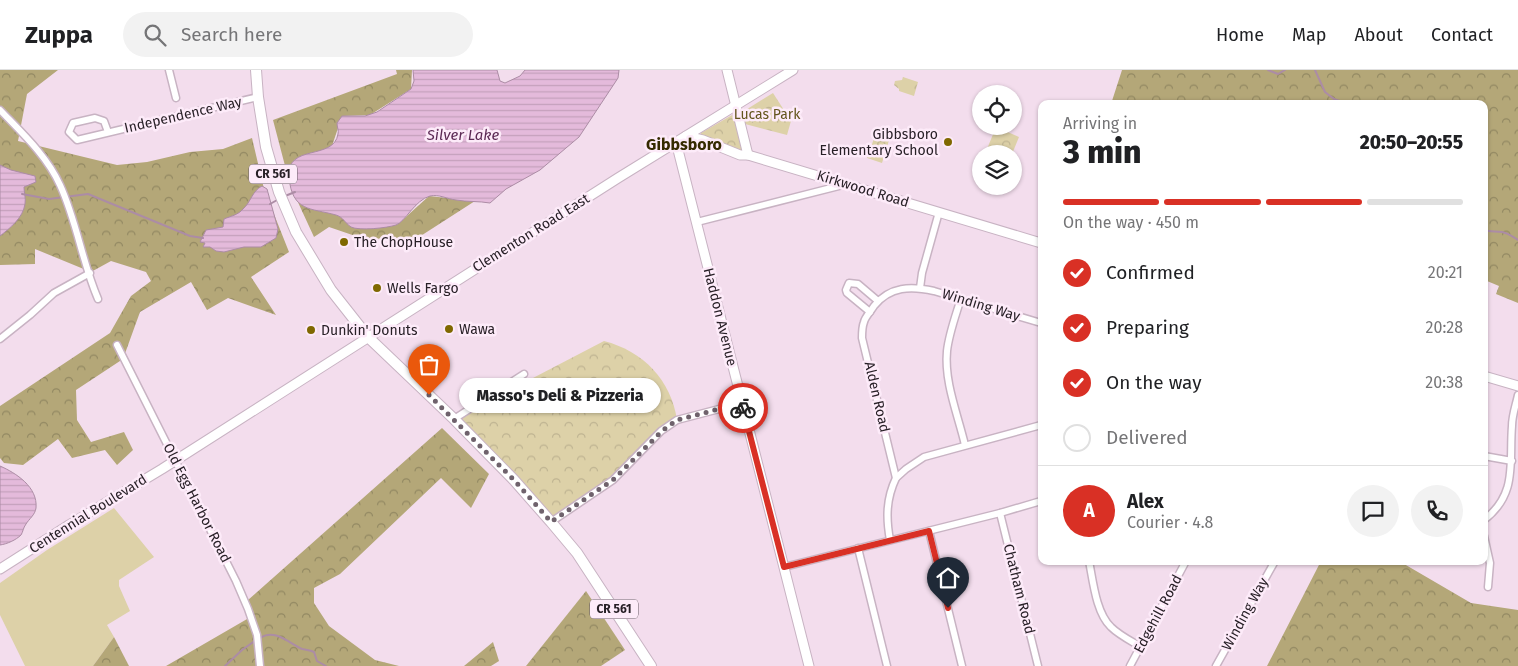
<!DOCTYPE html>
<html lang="en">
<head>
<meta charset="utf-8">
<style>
  :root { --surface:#fff; --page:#f2f2f2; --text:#202124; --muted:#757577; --line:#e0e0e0; --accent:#d93025 }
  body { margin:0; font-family:"Fira Sans",sans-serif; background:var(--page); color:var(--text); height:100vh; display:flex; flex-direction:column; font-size:19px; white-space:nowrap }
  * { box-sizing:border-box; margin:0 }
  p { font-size:16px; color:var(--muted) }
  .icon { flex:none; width:28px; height:28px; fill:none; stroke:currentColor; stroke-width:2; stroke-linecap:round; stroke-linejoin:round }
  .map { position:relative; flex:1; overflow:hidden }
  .side { position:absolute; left:1038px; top:30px; width:450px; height:465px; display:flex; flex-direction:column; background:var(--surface); border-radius:10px; box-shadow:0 1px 4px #0004 }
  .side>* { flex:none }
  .controls { position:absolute; left:972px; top:15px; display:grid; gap:10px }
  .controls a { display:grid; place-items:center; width:50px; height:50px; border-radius:50%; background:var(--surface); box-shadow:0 1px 4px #0004; font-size:25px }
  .pin { position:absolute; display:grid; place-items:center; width:42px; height:42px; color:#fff; margin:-51px -21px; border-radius:50% 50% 50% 0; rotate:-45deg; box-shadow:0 0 5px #0007 }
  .pin .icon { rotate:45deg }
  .courier { position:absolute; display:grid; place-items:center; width:50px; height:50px; margin:-25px; border:4px solid #d93025; border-radius:50%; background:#fff; color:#222; box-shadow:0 1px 6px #0007 }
  .bubble { position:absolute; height:35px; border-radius:18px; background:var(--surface); box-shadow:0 1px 4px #0004; font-size:16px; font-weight:800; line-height:35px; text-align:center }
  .head em { font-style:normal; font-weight:800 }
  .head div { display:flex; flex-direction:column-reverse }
  .head { display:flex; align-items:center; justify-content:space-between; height:85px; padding:0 25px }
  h1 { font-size:32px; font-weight:800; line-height:38px }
  .bar { display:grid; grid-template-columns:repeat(4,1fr); gap:8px 5px; align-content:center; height:60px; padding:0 25px }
  .bar i { height:6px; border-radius:4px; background:var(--line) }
  .bar .current { background:var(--accent) }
  .bar p { grid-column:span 4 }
  .line { display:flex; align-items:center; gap:12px; padding:0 25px; border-top:1px solid var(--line) }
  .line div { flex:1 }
  .round { display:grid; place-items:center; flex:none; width:52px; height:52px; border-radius:26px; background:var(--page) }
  ol { padding:0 25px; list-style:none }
  li { display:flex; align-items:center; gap:15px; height:55px }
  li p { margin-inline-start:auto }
  li .icon { padding:5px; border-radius:50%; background:var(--accent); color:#fff; stroke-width:4 }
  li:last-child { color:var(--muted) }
  li i { width:28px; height:28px; border:2px solid var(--line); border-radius:50% }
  header { display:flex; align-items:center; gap:30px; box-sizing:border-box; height:70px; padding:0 25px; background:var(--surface); border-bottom:1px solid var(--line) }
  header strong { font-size:24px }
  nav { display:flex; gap:28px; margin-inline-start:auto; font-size:18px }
  .search { width:350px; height:45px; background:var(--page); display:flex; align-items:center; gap:12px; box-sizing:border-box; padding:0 18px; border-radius:28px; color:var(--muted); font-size:19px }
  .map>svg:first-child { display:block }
  .grass { fill:#ddd1a8 }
  .forest { fill:url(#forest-crowns) }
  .park { fill:url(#park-crowns) }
  .water { fill:url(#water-rules); stroke:#ac8ca5 }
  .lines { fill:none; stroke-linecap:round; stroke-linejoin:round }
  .stream { stroke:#ac8ca5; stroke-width:2 }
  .street-casing { stroke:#c8b3c3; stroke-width:9 }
  .secondary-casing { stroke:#c8b3c3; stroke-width:11 }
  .primary-casing { stroke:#c8b3c3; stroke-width:12 }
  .street { stroke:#fff; stroke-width:6 }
  .secondary { stroke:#fff; stroke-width:9 }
  .primary { stroke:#fff; stroke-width:10 }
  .done { stroke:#6f626c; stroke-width:5; stroke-dasharray:0 9 }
  .route { stroke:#d93025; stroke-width:6 }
  .poi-dot { fill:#7f6800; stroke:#fdebf9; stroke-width:2 }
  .labels { text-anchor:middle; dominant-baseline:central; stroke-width:5; stroke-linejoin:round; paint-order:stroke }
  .shield { fill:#fdebf9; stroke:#685d66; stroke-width:1 }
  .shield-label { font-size:12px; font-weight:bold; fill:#282027 }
  .park-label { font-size:14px; fill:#64551d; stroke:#fdebf9 }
  .street-label { font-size:14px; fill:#282027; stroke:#fdebf9 }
  .poi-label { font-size:14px; fill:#282027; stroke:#fdebf9; text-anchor:start }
  .water-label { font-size:15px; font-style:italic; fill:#5c2954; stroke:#fdebf9 }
  .quarter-label { font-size:16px; font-weight:bold; fill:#352a00; stroke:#fdebf9 }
</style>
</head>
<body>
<header>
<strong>Zuppa</strong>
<div class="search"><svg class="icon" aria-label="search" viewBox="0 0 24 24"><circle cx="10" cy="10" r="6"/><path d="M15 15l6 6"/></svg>Search here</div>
<nav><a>Home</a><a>Map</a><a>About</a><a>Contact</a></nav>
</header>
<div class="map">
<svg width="1518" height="596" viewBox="0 0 1518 596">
  <defs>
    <pattern id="forest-crowns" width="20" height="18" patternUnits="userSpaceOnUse" patternTransform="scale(1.25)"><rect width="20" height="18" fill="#b4a778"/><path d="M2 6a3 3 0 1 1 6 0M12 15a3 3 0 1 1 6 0" fill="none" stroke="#928862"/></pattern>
    <pattern id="park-crowns" width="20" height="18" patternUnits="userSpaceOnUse" patternTransform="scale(1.25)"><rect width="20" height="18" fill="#ddd1a8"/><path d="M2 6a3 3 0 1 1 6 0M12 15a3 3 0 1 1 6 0" fill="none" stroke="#beb391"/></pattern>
    <pattern id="water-rules" width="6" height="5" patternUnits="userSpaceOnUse" patternTransform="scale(1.25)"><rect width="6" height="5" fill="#e4badb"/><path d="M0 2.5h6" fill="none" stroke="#c4a0bc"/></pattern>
  </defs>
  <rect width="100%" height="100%" fill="#f3dded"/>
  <path class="grass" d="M114,438L154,487L119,510V516L130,541L107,555L114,567L93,596H25L0,545V513L47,480Z"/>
  <g class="forest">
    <path d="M0,0H58L27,24L18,71L117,95L147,92L190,82L223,79L252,68L264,119L289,182L251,207L276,245L228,228L207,240L191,212L140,242L123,289L76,320L77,350L91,372L124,362L133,380L117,395L105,380L72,388L58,369L23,395L4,393L0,388V336L110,263L131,226L151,211L146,202L111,191L91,202L35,179V194L0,195V166L13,155L0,97Z"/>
    <path d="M396,0H412L411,19L370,45L342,46L332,76L294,92L295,126L289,111L273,50L397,4Z"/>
    <path d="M1122,0H1518V233L1496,224L1499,216L1487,211L1484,216V34H1111Z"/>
    <path d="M429,126L475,131L402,178L393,167L367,170L329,157L314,167L296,128L371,159L398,154Z"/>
    <path d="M442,358L489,404L471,438L441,408L340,504L314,518V533L329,556L375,590L399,596H166L254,545L248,530Z"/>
    <path d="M1321,491H1399L1471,533L1518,540V596H1267Z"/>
    <path d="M586,521L625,580L601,596H526Z"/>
    <path d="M114,567L129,596H93Z"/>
    <path d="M493,572L499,591L491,596H464Z"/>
  </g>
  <g class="park">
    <path d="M903,7L918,12L914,26L899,21V19L894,15L895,11L902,10Z"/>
    <path d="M773,23L791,51L787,65L745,54L743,45L744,41Z"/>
    <path d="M732,45L734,46L743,82L701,66V63Z"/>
    <path d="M996,57L1019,67L1012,84H999L987,79Z"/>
    <path d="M876,63L890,67L882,93L867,88Z"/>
    <path d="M604,271C643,281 671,310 677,350L628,397L551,452L454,349Z"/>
  </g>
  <g class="water">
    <path d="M413,0H497L500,11L505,13L520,6L525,0H619L618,8L579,67L540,100L506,119L490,133C479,131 467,132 456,130C447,129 439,124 430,126C415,130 405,152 396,155C387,158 359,161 351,157C345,153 343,147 336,145C311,138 292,142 289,107C286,73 334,91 338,64C339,61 337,57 337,53L342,46H365L377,42L411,19L414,11Z"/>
    <path d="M0,95L11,100L35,106L36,112L24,117C24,122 26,128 25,134C23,148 10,158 0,166Z"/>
    <path d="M262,116L267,119L278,159L276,168L261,177H244L224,182L216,181L210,177H203L205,173L200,172L206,160L223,157L224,149C231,146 238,145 243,139C251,132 252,121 262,116Z"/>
    <path d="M0,396C16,403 38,417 36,438C35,445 29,449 26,454C23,458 23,462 21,465C16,470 7,474 0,475Z"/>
  </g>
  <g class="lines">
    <g class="stream">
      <path d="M1268,0L1278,4L1285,0"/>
      <path d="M1315,0L1325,22L1334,29L1348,34"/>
      <path d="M22,124L49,129L88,124L190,166L203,168"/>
      <path d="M285,126L295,122"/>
      <path d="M270,134L279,129"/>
      <path d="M1484,160C1490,162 1495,161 1502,162C1508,163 1513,167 1518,170"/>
      <path d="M260,568C274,558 289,573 302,579C306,580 310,580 314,582L317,591L326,596"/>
      <path d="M225,596L242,580L256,570"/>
    </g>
    <g class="street-casing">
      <g id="street">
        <path d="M169,0L176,28"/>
        <path d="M0,40C22,63 47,86 60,115C77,152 82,192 98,229"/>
        <path d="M108,62L104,51L95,48L73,53L69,62L77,70L258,27"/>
        <path d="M697,152L843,115"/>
        <path d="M920,218L922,203L939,142"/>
        <path d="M961,228C956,245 949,263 947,281C944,312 958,345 965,375"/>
        <path d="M870,242L847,223L846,220L849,213L858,214L878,231"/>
        <path d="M0,269L30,245L54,223L90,203"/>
        <path d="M117,275L236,511L248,539L257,565L260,596"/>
        <path d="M454,349L524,304"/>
        <path d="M1484,386L1512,391"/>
        <path d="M896,408L906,399L924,387L1041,355"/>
        <path d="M1000,443L1038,596"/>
        <path d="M1484,450C1518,424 1509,393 1512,356C1512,345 1516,335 1518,325"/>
        <path d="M551,452L613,410L661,361L677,350L742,333"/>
        <path d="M929,461L962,596"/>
        <path d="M1484,466L1490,493L1488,517"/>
        <path d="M890,470C886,448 886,429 896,408L862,268C862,263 862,257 864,252C865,247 871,241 874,236C890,216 911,216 934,221L1041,253"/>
        <path d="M858,478L887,596"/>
        <path d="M1089,491C1093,511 1096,543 1111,557C1119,565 1131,571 1141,577"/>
        <path d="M784,497L1000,443L1041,431"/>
        <path d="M1130,596L1186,491"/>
        <path d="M1216,596L1275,491"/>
      </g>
    </g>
    <g class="secondary-casing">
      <g id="secondary">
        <path d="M727,0L748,85"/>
        <path d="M686,66L703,70L740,85H748L1041,173"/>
        <path d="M676,72L809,596"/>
        <path d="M1484,306L1518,316"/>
        <path d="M0,499L69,455L162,399L618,108L793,0"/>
      </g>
    </g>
    <g class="primary-casing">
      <path id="primary" d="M256,0L258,27L266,77L279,122L296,162L331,220L368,267L454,349L514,410L551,452L577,483L651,596"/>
    </g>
    <use href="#street" class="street"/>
    <use href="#secondary" class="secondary"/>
    <use href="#primary" class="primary"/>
  </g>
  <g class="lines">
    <path class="done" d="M429,325L514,410L551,452L613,410L662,361L677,350L742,333L743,338"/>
    <path class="route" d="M743,338L784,497L929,461L948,538"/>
  </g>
  <g class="poi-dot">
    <circle cx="948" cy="72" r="5"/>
    <circle cx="344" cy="172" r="5"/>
    <circle cx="377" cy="218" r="5"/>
    <circle cx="449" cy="259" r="5"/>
    <circle cx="311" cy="260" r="5"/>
  </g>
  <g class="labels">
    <g class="shield">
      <rect x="249" y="94.5" width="48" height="19" rx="4"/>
      <rect x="590" y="529.5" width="48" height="19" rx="4"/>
    </g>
    <g class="shield-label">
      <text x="273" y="104">CR 561</text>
      <text x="614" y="539">CR 561</text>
    </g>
    <g class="park-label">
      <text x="767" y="44">Lucas Park</text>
    </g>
    <g class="street-label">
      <text transform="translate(183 45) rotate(-13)">Independence Way</text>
      <text transform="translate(863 119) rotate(17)">Kirkwood Road</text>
      <text transform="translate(531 163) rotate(-32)">Clementon Road East</text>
      <text transform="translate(981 235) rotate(17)">Winding Way</text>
      <text transform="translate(720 247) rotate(76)">Haddon Avenue</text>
      <text transform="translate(877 327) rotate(77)">Alden Road</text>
      <text transform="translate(197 433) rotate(63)">Old Egg Harbor Road</text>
      <text transform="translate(88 444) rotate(-32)">Centennial Boulevard</text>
      <text transform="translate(1019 519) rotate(76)">Chatham Road</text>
      <text transform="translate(1158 544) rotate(-62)">Edgehill Road</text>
      <text transform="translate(1245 544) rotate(-61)">Winding Way</text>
    </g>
    <g class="poi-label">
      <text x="938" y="64" text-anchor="end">Gibbsboro<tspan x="938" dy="16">Elementary School</tspan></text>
      <text x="354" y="172">The ChopHouse</text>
      <text x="387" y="218">Wells Fargo</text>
      <text x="459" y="259">Wawa</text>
      <text x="321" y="260">Dunkin' Donuts</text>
    </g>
    <g class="water-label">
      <text x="463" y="65">Silver Lake</text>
    </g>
    <g class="quarter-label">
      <text x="684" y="74">Gibbsboro</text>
    </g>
  </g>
</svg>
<div class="controls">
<a><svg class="icon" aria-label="locate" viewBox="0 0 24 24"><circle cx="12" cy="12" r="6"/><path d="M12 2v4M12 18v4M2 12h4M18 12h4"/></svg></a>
<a><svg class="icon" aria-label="layers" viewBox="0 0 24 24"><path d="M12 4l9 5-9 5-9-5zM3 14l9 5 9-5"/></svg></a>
</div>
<div class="pin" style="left:429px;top:325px;background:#ea580c"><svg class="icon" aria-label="bag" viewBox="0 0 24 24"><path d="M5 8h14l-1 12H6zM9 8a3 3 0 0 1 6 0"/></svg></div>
<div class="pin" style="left:948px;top:538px;background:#1f2937"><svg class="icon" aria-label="home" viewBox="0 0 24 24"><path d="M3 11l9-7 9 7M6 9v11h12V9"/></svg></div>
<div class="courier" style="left:743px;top:338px"><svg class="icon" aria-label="bike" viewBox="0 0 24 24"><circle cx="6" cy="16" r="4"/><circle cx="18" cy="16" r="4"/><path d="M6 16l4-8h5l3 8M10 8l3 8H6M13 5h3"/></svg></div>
<div class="bubble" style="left:459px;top:308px;width:202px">Masso's Deli &amp; Pizzeria</div>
<section class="side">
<div class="head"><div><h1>3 min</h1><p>Arriving in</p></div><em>20:50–20:55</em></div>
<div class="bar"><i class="current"></i><i class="current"></i><i class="current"></i><i></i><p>On the way · 450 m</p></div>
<ol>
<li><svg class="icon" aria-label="check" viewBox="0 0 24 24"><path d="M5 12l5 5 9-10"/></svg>Confirmed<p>20:21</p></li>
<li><svg class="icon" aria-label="check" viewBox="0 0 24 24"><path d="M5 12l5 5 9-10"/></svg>Preparing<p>20:28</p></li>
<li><svg class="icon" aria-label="check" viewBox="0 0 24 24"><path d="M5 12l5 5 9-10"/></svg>On the way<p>20:38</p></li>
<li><i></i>Delivered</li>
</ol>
<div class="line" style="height:90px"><b class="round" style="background:var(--accent);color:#fff">A</b><div><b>Alex</b><p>Courier · 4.8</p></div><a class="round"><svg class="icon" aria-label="chat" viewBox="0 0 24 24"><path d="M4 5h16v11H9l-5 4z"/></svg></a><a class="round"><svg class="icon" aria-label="phone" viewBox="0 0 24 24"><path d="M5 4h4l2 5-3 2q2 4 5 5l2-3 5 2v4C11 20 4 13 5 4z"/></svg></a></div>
</section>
</div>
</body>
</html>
